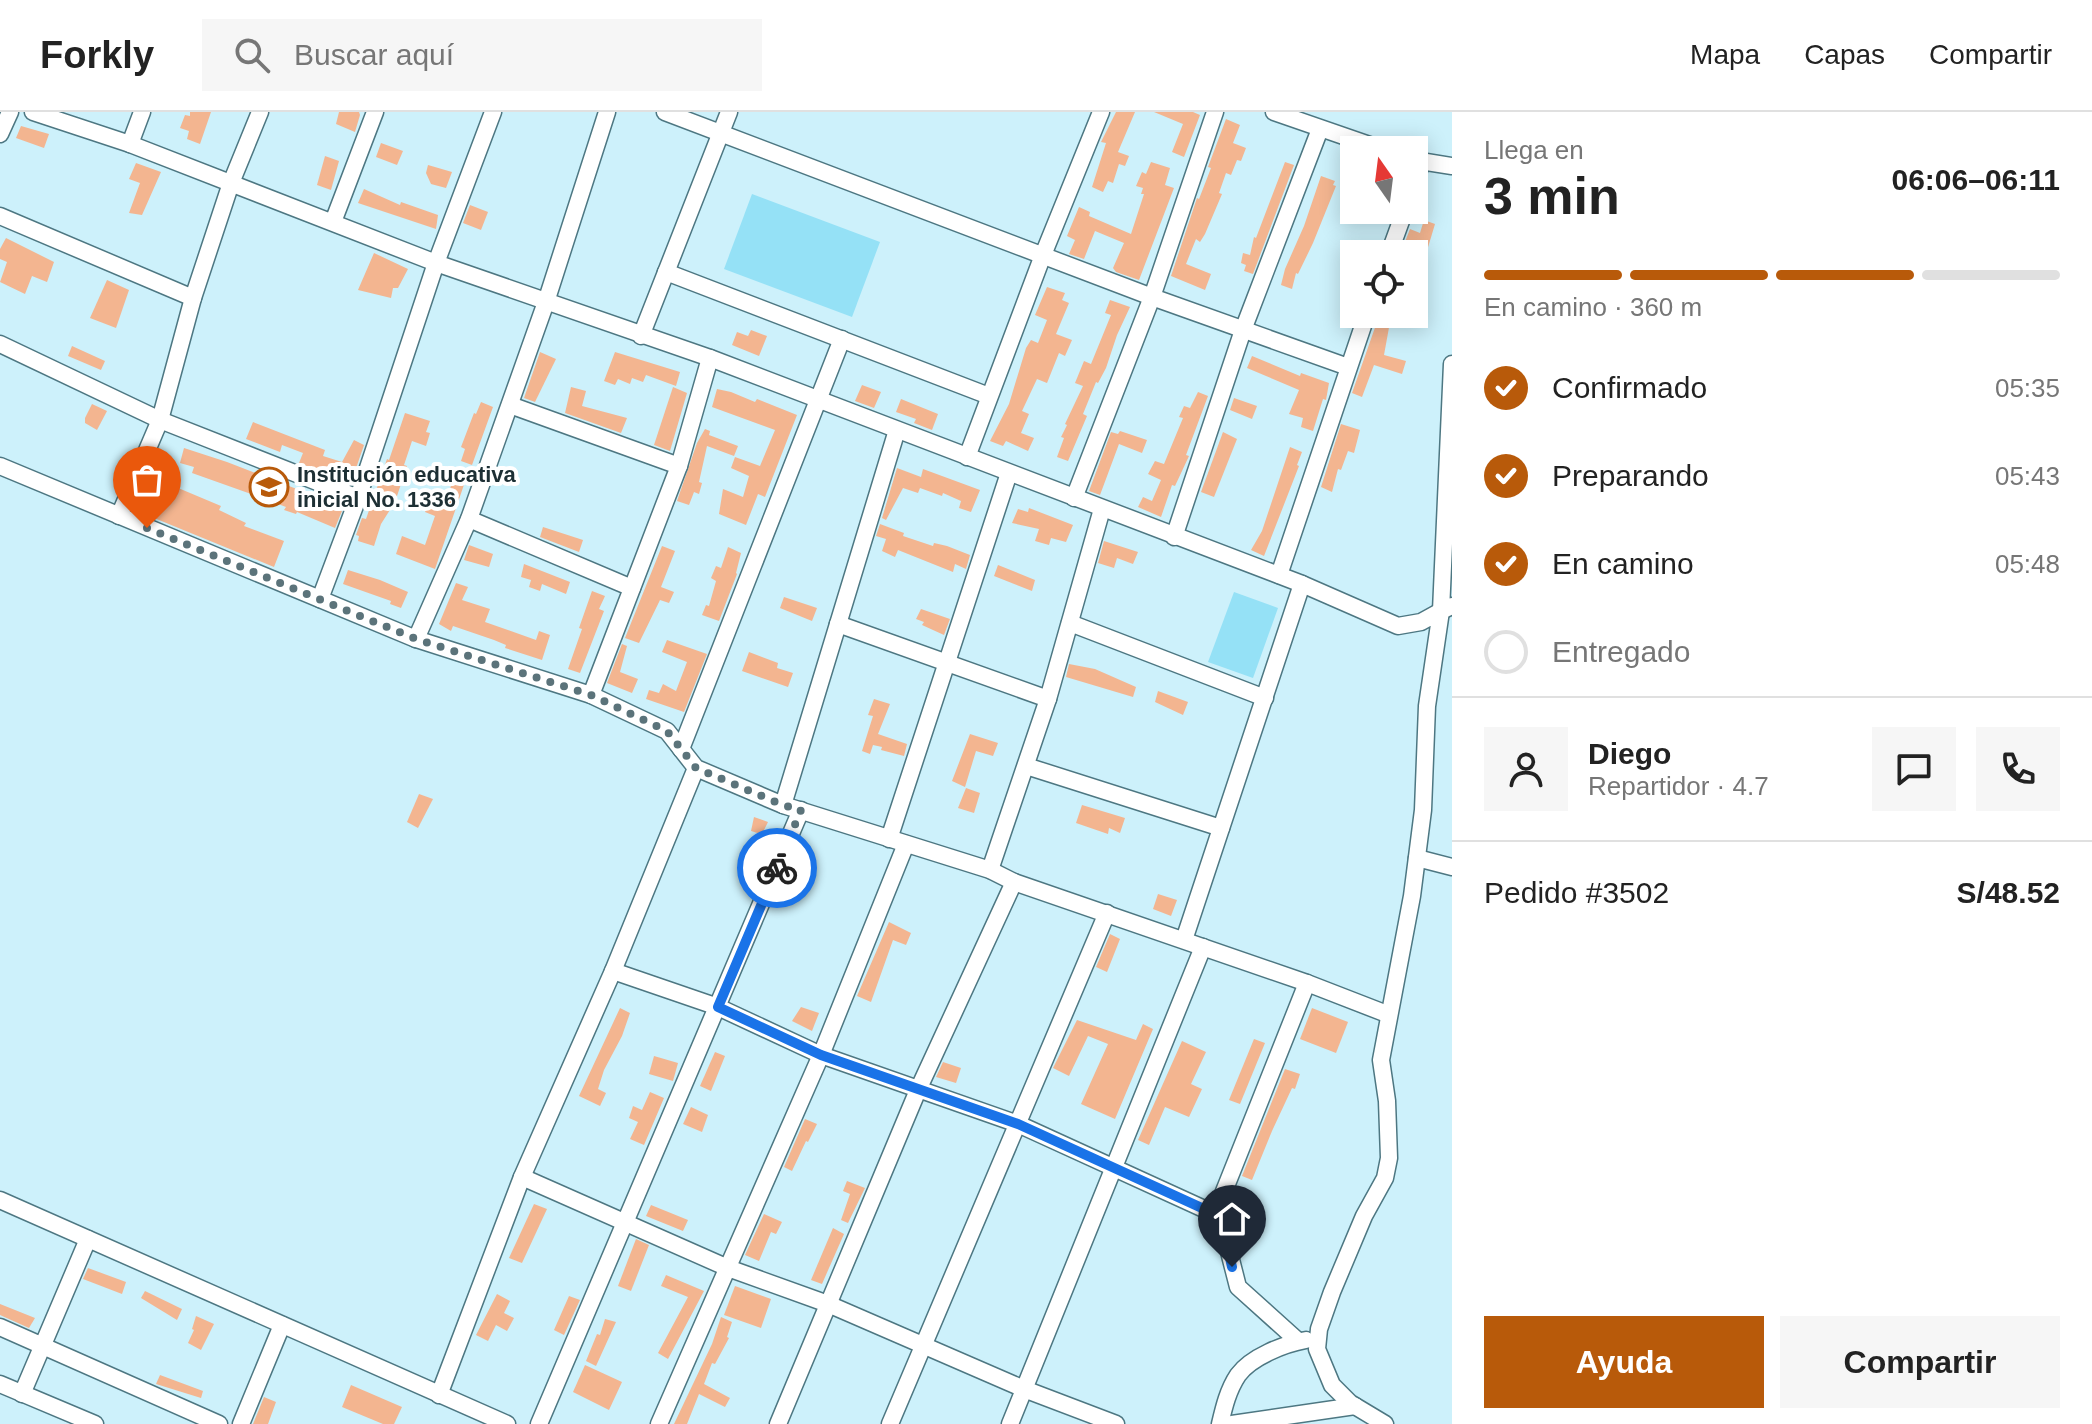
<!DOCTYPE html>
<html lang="es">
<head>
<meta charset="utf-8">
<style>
  :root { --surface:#fff; --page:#f6f6f6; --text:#222; --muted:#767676; --line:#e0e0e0; --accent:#b85a0a }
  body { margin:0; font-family:Arial,sans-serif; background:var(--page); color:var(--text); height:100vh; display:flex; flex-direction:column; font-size:30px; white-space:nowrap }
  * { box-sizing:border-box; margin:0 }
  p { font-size:26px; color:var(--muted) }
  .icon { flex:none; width:44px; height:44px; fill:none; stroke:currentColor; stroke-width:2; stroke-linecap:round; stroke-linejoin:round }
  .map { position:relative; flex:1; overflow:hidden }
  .sheet { display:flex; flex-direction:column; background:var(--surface); width:640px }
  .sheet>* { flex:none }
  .needle { width:52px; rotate:346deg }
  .controls { position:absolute; left:1340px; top:24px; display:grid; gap:16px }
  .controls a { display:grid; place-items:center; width:88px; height:88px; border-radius:0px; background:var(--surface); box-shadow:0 4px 20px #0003; font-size:40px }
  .pin { position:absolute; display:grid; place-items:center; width:68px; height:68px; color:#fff; margin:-82px -34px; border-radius:50% 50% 50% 0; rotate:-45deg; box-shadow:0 0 8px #0007 }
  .pin .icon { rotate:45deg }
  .courier { position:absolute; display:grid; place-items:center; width:80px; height:80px; margin:-40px; border:6px solid #1a73e8; border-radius:50%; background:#fff; color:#222; box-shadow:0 2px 10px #0007 }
  .summary em { font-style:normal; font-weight:700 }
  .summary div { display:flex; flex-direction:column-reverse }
  .summary { display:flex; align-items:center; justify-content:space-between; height:136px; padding:0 32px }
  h1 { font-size:52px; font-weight:700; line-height:60px }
  .bar { display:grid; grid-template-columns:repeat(4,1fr); gap:12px 8px; align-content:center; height:96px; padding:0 32px }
  .bar i { height:10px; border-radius:6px; background:var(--line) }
  .bar .active { background:var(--accent) }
  .bar p { grid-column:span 4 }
  .line { display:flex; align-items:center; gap:20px; padding:0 32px; border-top:2px solid var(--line) }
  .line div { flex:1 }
  .round { display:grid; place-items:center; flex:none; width:84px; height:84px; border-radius:0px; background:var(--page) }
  ol { padding:0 32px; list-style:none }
  li { display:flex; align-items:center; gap:24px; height:88px }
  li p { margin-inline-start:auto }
  li .icon { padding:8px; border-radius:50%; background:var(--accent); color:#fff; stroke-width:4 }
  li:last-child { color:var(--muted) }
  li i { width:44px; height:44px; border:4px solid var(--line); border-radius:50% }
  .action { display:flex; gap:16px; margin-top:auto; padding:16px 32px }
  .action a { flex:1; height:92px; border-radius:0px; background:var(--accent); color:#fff; font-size:32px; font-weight:700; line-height:92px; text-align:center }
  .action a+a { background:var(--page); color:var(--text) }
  header { display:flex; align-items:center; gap:48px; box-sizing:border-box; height:112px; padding:0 40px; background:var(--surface); border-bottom:2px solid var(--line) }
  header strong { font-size:38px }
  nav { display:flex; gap:44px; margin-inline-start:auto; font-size:28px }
  .search { width:560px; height:72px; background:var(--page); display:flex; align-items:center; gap:20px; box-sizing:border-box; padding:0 28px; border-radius:0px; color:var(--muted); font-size:30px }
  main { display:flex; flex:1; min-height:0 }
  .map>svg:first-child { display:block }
  .green { fill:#95e1f6 }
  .building { fill:#f3b590 }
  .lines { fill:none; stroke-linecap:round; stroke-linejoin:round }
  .minor-casing { stroke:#4d7782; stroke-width:19 }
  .minor { stroke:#fff; stroke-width:16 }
  .done { stroke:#5b737a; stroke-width:8; stroke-dasharray:0 14.4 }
  .route { stroke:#1a73e8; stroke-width:10 }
  .labels { text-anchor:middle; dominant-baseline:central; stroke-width:8; stroke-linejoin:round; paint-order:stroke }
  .poi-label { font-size:22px; font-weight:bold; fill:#1d2f34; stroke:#fff; text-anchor:start }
</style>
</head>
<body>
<header>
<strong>Forkly</strong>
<div class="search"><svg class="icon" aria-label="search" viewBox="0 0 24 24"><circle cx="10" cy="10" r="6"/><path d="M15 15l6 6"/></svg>Buscar aquí</div>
<nav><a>Mapa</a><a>Capas</a><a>Compartir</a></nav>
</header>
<main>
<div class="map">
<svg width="1452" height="1312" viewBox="0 0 1452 1312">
  <rect width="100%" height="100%" fill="#cdf1fb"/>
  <g class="green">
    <path d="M752,82L880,130L852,205L724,157Z"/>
    <path d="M1234,480L1278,496L1253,566L1208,550Z"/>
  </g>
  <g class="building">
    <path d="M190,0H211L200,32L187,27L189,19L180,16L185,3L190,4Z"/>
    <path d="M339,0H359L360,3L355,20L336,12Z"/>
    <path d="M1116,0H1135L1118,40L1129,44L1125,54L1119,52L1113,71L1108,69L1103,80L1092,75L1106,31L1101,30Z"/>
    <path d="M1154,0H1193L1200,3L1184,45L1172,40L1183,12Z"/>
    <path d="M1226,7L1240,13L1233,31L1246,36L1241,49L1237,48L1231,63L1226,61L1219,81L1222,82L1205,122L1200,130L1196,127L1186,152L1211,162L1205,178L1171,164L1197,86L1199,87L1211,56L1208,55Z"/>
    <path d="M21,14L49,22L44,36L16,26Z"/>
    <path d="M381,31L403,39L397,53L376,45Z"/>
    <path d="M325,44L339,49L331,78L317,73Z"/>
    <path d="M1151,50L1170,56L1165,73L1174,76L1139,168L1116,160L1113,156L1124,131L1095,119L1084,147L1069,142L1075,128L1067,124L1079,95L1090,100L1089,104L1131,122L1144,82H1141L1143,76L1136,74L1142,60L1146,62Z"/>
    <path d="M1285,50L1294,53L1253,162L1244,159L1246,153L1241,151L1243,141L1250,143L1254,125L1256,126Z"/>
    <path d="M136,51L161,60L142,103L129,101L140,71L129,67Z"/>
    <path d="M428,53L452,60L446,76L431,72L426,61Z"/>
    <path d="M1321,64L1335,69L1333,73L1336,74L1313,131L1298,162L1296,161L1292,177L1281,173L1285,157L1304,114Z"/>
    <path d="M364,77L400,93L401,90L438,103L436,117L358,91Z"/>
    <path d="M470,93L488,100L481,118L463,111Z"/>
    <path d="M1424,108L1435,112L1417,172H1414V142L1401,140L1410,117L1420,121Z"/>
    <path d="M6,126L54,150L47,170L32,164L25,182L0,170L7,150L0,147V137Z"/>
    <path d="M374,141L408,157L398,176H393L391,186L358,178Z"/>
    <path d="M107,168L129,178L116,216L90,206Z"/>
    <path d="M1047,175L1065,181L1062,188L1069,191L1056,222L1072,228L1065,244L1059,241L1047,271L1037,267L1022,299L1029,302L1021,321L1034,326L1028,339L1006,329L1003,334L990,329L1009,292L1026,236L1031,228L1038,231L1047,208L1035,203Z"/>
    <path d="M1110,188L1130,195L1117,223L1106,256L1098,271L1096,270L1083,302L1087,304L1068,349L1057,345L1064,326L1061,325L1067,313L1065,312L1083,274L1075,271L1084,249L1091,252L1111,203L1105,201Z"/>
    <path d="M1378,207L1390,210L1384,243L1406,249L1402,262L1374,253L1362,285L1352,281Z"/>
    <path d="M751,218L767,224L759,244L732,233L737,220L748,224Z"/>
    <path d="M72,234L105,249L101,258L68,244Z"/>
    <path d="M540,240L556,247L535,290L524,286Z"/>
    <path d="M615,240L680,260L676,274L646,263L643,270L632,266L630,272L618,267L615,273L604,269Z"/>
    <path d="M1252,244L1300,264L1301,261L1329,271L1326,288L1323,287L1313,319L1301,315L1303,306L1289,302L1299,278L1247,256Z"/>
    <path d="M862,273L881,280L874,296L855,289Z"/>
    <path d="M571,275L586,279L582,294L627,306L621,321L565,301Z"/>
    <path d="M673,275L687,281L670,339L654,333Z"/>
    <path d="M717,277L731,280L755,290L757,287L797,303L765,385L758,382L746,413L719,402L723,377L743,385L749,364L731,356L735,345L760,354L775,318L712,295Z"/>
    <path d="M1198,280L1208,284L1186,343L1189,344L1175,374L1172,373L1161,405L1138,395L1143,385L1152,389L1161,368L1148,362L1155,349L1164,352L1183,306L1179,305L1184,294L1190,296Z"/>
    <path d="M1234,286L1257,294L1252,307L1230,298Z"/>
    <path d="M901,287L938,302L932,318L914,311L916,307L896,300Z"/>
    <path d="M481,290L493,295L472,353L461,349L465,337L461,335L474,301L476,302Z"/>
    <path d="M92,292L107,299L97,318L85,311V306Z"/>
    <path d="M405,301L430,309L426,320L430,321L426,334L412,329L404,353L407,354L395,390L381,412L374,434L358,429L359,424L356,423L362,406L366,407L387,347L389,348Z"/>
    <path d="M253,310L325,338L323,344L342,350L354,328L364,333L351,371L299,351L303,341L282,333L280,340L246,327Z"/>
    <path d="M1341,312L1360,318L1354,341L1348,339L1341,358L1338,357L1332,380L1321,375Z"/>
    <path d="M705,317L710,319L709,323L738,334L734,344L707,334L699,370L702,371L699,382L694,380L689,393L677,389L697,331Z"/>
    <path d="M1120,319L1147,328L1142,341L1119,332L1100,383L1089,379L1111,320L1118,322Z"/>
    <path d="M1223,320L1237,327L1214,385L1201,380Z"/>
    <path d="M1290,335L1302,340L1297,353L1299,354L1264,444L1251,438L1262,419Z"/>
    <path d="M184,336L227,350L333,391L332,395L342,399L335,416L297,400L296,402L284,398L286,395L257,384L192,361L194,355L180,351Z"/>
    <path d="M897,356L921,365L923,357L980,378L971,400L959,396L961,389L943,381L942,384L920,376L918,381L903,376L886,408L882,406Z"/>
    <path d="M455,360L467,364L435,457L396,442L402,424L425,433L435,404L425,400L429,389L435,391L439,380L448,384Z"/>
    <path d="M152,365L221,394L219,398L246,411L244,414L284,429L274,455L137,399Z"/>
    <path d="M1029,396L1073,413L1066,430L1051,426L1049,433L1035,429L1039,417L1012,411L1018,397L1028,400Z"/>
    <path d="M880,412L904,421L903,424L933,434L934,431L947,434L970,443L966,457L955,452L953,460L898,438L895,445L882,439L886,427L876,424Z"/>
    <path d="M543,415L583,428L579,440L540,425Z"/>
    <path d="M1104,429L1138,440L1133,452L1117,446L1114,456L1098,451Z"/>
    <path d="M469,433L493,442L489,455L464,448Z"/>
    <path d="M662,434L675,439L661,475L674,480L669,491L660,488L639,531L625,526Z"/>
    <path d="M728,435L741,441L736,461L737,462L719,509L702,503L706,493L709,494L716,469L711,466L716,454L721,456Z"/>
    <path d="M524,452L570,470L566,482L542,472L540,479L529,475L531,468L521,465Z"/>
    <path d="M998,453L1035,468L1032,479L994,464Z"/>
    <path d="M348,458L380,468L408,480L401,496L390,492L391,489L343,472Z"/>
    <path d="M456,471L468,475L462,488L490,497L485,510L536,528L539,519L550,523L542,548L505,536L506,533L494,528L453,514L451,519L439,512Z"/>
    <path d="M592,479L605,484L599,497L604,499L580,561L568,557L582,517L579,516Z"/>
    <path d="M784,485L817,496L812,509L780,496Z"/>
    <path d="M921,497L950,507L944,523L922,513L924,510L916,507Z"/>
    <path d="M667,528L707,542L684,600L646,587L649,578L659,581L663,572L676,579L687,550L662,540Z"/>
    <path d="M622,532L627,534L620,560L638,567L632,581L607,571Z"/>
    <path d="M749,540L778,551L777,556L793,561L788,575L742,559Z"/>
    <path d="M1069,552L1095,557L1136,575L1133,585L1066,565Z"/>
    <path d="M1158,579L1188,590L1183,603L1155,590Z"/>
    <path d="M874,587L890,592L878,622L907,632L904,644L881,638L882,635L873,633L870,642L862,639L873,604L868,603Z"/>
    <path d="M970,622L998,631L993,644L976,639L965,675L952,669Z"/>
    <path d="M966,676L980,681L974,701L958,696Z"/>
    <path d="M419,682L433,687L418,716L407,710Z"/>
    <path d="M1082,693L1125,706L1120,721L1109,716L1108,722L1076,711Z"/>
    <path d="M754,705L768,710L763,720L775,725L765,751L752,746L761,722L751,719Z"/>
    <path d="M1158,782L1177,788L1171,804L1153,797Z"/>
    <path d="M889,810L911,821L906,833L893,828L871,890L857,884Z"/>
    <path d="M1110,822L1120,827L1107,860L1096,855Z"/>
    <path d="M801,895L819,901L812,919L792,909Z"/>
    <path d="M620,896L630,901L622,924L604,958L598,977L606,981L600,994L579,984Z"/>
    <path d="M1312,896L1348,910L1336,941L1300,927Z"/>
    <path d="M1077,908L1136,928L1143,912L1153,917L1115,1007L1081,992L1108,932L1088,924L1069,964L1053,956Z"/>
    <path d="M1254,927L1265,931L1240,992L1229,988Z"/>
    <path d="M1182,929L1206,940L1191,972L1202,977L1189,1005L1165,995L1149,1033L1138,1028Z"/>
    <path d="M715,940L725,944L711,979L700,974Z"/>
    <path d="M654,944L678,951L673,969L649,962Z"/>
    <path d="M943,950L961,956L956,971L936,965Z"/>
    <path d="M1285,957L1300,962L1295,977L1292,976L1272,1019L1252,1068L1242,1064Z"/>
    <path d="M650,980L664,986L644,1033L630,1027L638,1010L629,1006L633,994L642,998Z"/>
    <path d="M691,995L708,1003L702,1020L683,1012Z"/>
    <path d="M805,1007L817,1012L808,1030L806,1029L792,1059L784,1055Z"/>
    <path d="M847,1069L865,1076L848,1111L841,1108L850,1082L843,1079Z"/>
    <path d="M534,1092L547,1097L522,1151L509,1146Z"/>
    <path d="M651,1093L688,1108L683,1119L646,1104Z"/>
    <path d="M764,1102L782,1110L776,1122L771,1120L759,1149L745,1143Z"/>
    <path d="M833,1116L844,1122L822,1172L811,1168Z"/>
    <path d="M636,1127L649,1133L631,1179L618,1174Z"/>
    <path d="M88,1156L126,1170L122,1182L83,1167Z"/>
    <path d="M666,1163L704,1179L668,1247L658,1241L688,1185L661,1174Z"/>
    <path d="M735,1174L771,1187L761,1216L724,1203Z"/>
    <path d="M145,1179L182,1197L177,1208L141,1186Z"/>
    <path d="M497,1182L510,1189L504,1201L514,1206L507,1219L496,1213L488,1229L476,1223Z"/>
    <path d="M569,1184L580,1188L564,1223L554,1218Z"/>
    <path d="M0,1192L35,1206L29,1216L0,1203Z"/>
    <path d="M196,1204L214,1212L201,1238L188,1231L194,1218L192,1217Z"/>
    <path d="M721,1205L732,1210L727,1225L729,1226L715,1252L712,1251L704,1272L730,1286L725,1295L699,1282L687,1312H674L712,1232Z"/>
    <path d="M605,1207L616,1210L596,1254L586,1249L597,1222L600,1223Z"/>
    <path d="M585,1253L622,1270L609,1298L573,1280Z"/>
    <path d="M160,1263L203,1279L201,1286L156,1272Z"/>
    <path d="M351,1273L402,1295L394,1312H383L342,1295Z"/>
    <path d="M264,1285L276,1290L268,1312H253Z"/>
  </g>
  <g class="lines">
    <g class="minor-casing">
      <g id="minor">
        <path d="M33,0L130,32L436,151L710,246L1302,472L1398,514L1421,510L1441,499L1427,594L1423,698L1412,784L1381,948L1387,989L1389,1046L1385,1066L1364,1104L1332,1180L1319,1217L1317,1237L1332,1273L1350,1291L1385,1312"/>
        <path d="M665,0L1152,185L1348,255"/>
        <path d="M1274,0L1384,38"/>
        <path d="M0,22L10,0"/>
        <path d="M130,32L142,0"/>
        <path d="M1414,48L1452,54"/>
        <path d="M1414,72L1422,50"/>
        <path d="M0,104L193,186"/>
        <path d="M333,110L375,0"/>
        <path d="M1389,142L1405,98"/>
        <path d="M666,160L989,284"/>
        <path d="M641,224L729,0"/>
        <path d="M0,232L160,308L358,386"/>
        <path d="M1452,252L1441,499L1452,494"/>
        <path d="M510,293L679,354"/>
        <path d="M967,345L1043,143L1101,0"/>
        <path d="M0,354L416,527L591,583L667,619L696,656L783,693L990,758L1014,770L1307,871L1387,902"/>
        <path d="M1074,386L1152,185L1215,0"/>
        <path d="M119,404L160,308L193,186L231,71L260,0"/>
        <path d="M469,407L632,476"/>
        <path d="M1174,425L1243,218L1320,17"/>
        <path d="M1279,463L1367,202"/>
        <path d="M320,487L358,386L436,151L493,0"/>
        <path d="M1070,511L1265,586"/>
        <path d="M838,512L1048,587"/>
        <path d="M416,527L469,407L546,190L607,0"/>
        <path d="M591,583L679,354L710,246"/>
        <path d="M681,637L842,227"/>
        <path d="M1026,654L1221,716"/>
        <path d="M783,693L897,318"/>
        <path d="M889,727L1009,361"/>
        <path d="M1417,746L1452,755"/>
        <path d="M990,758L1048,587L1102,397"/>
        <path d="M1184,828L1302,472"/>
        <path d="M613,859L718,895L821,943L1018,1012L1215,1102L1226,1128L1238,1175L1298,1229"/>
        <path d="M522,1065L728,1156L828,1192L1024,1277L1116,1312"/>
        <path d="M0,1088L507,1312"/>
        <path d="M1215,1102L1307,871"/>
        <path d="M0,1215L219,1312"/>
        <path d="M0,1272L95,1312"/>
        <path d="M22,1282L88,1127"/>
        <path d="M439,1283L522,1065L613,859L696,656"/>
        <path d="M241,1312L282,1213"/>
        <path d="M539,1312L801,698"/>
        <path d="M659,1312L821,943L906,732"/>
        <path d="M778,1312L918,978L1014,770"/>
        <path d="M890,1312L1107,801"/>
        <path d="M1010,1312L1203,835"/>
        <path d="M1220,1312C1224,1295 1228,1278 1238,1263C1251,1245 1284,1232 1306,1228"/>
        <path d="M1232,1312L1355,1294"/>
      </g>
    </g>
    <use href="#minor" class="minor"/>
  </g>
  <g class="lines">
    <path class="done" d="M147,416L416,527L591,583L667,619L696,656L783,693L801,698L777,756"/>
    <path class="route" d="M777,756L718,895L821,943L1018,1012L1215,1102L1226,1128L1232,1155"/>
  </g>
  <defs>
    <g id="school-ring" transform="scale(2)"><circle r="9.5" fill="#fff" stroke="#b85a0a" stroke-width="1.5"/><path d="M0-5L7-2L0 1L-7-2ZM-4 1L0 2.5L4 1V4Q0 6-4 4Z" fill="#b85a0a"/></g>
  </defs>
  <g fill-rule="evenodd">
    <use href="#school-ring" x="269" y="375"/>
  </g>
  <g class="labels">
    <g class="poi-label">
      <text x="297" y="362">Institución educativa<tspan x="297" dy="25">inicial No. 1336</tspan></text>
    </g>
  </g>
</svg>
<div class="controls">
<a><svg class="needle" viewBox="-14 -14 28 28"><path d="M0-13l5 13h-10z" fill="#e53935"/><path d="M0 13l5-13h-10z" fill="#767676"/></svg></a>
<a><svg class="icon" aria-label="locate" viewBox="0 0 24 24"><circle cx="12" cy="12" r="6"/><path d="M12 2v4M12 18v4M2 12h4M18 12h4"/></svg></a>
</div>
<div class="pin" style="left:147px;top:416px;background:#ea580c"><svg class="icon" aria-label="bag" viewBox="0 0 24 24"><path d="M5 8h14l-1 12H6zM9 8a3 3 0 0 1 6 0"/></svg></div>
<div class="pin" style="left:1232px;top:1155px;background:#1f2937"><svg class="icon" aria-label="home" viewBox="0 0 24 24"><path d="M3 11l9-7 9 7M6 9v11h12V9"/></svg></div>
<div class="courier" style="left:777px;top:756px"><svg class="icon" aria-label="bike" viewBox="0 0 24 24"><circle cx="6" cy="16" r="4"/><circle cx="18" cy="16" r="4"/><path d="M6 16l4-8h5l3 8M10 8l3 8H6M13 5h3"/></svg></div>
</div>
<section class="sheet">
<div class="summary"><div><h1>3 min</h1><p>Llega en</p></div><em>06:06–06:11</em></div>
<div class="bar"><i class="active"></i><i class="active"></i><i class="active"></i><i></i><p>En camino · 360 m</p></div>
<ol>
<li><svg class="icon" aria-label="check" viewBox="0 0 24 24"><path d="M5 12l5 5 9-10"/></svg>Confirmado<p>05:35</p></li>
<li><svg class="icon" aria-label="check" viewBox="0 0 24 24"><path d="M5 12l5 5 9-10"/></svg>Preparando<p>05:43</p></li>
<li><svg class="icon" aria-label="check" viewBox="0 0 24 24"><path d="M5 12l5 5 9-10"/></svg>En camino<p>05:48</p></li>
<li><i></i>Entregado</li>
</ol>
<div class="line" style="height:144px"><a class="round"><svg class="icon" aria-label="person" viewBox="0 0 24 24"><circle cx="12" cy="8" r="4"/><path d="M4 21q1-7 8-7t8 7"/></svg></a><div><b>Diego</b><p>Repartidor · 4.7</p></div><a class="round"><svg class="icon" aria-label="chat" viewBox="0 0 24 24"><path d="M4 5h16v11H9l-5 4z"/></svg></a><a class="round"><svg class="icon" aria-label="phone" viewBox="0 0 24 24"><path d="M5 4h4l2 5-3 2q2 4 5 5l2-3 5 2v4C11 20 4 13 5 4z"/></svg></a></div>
<div class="line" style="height:104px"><div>Pedido #3502</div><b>S/48.52</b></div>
<div class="action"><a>Ayuda</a><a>Compartir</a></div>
</section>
</main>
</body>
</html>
